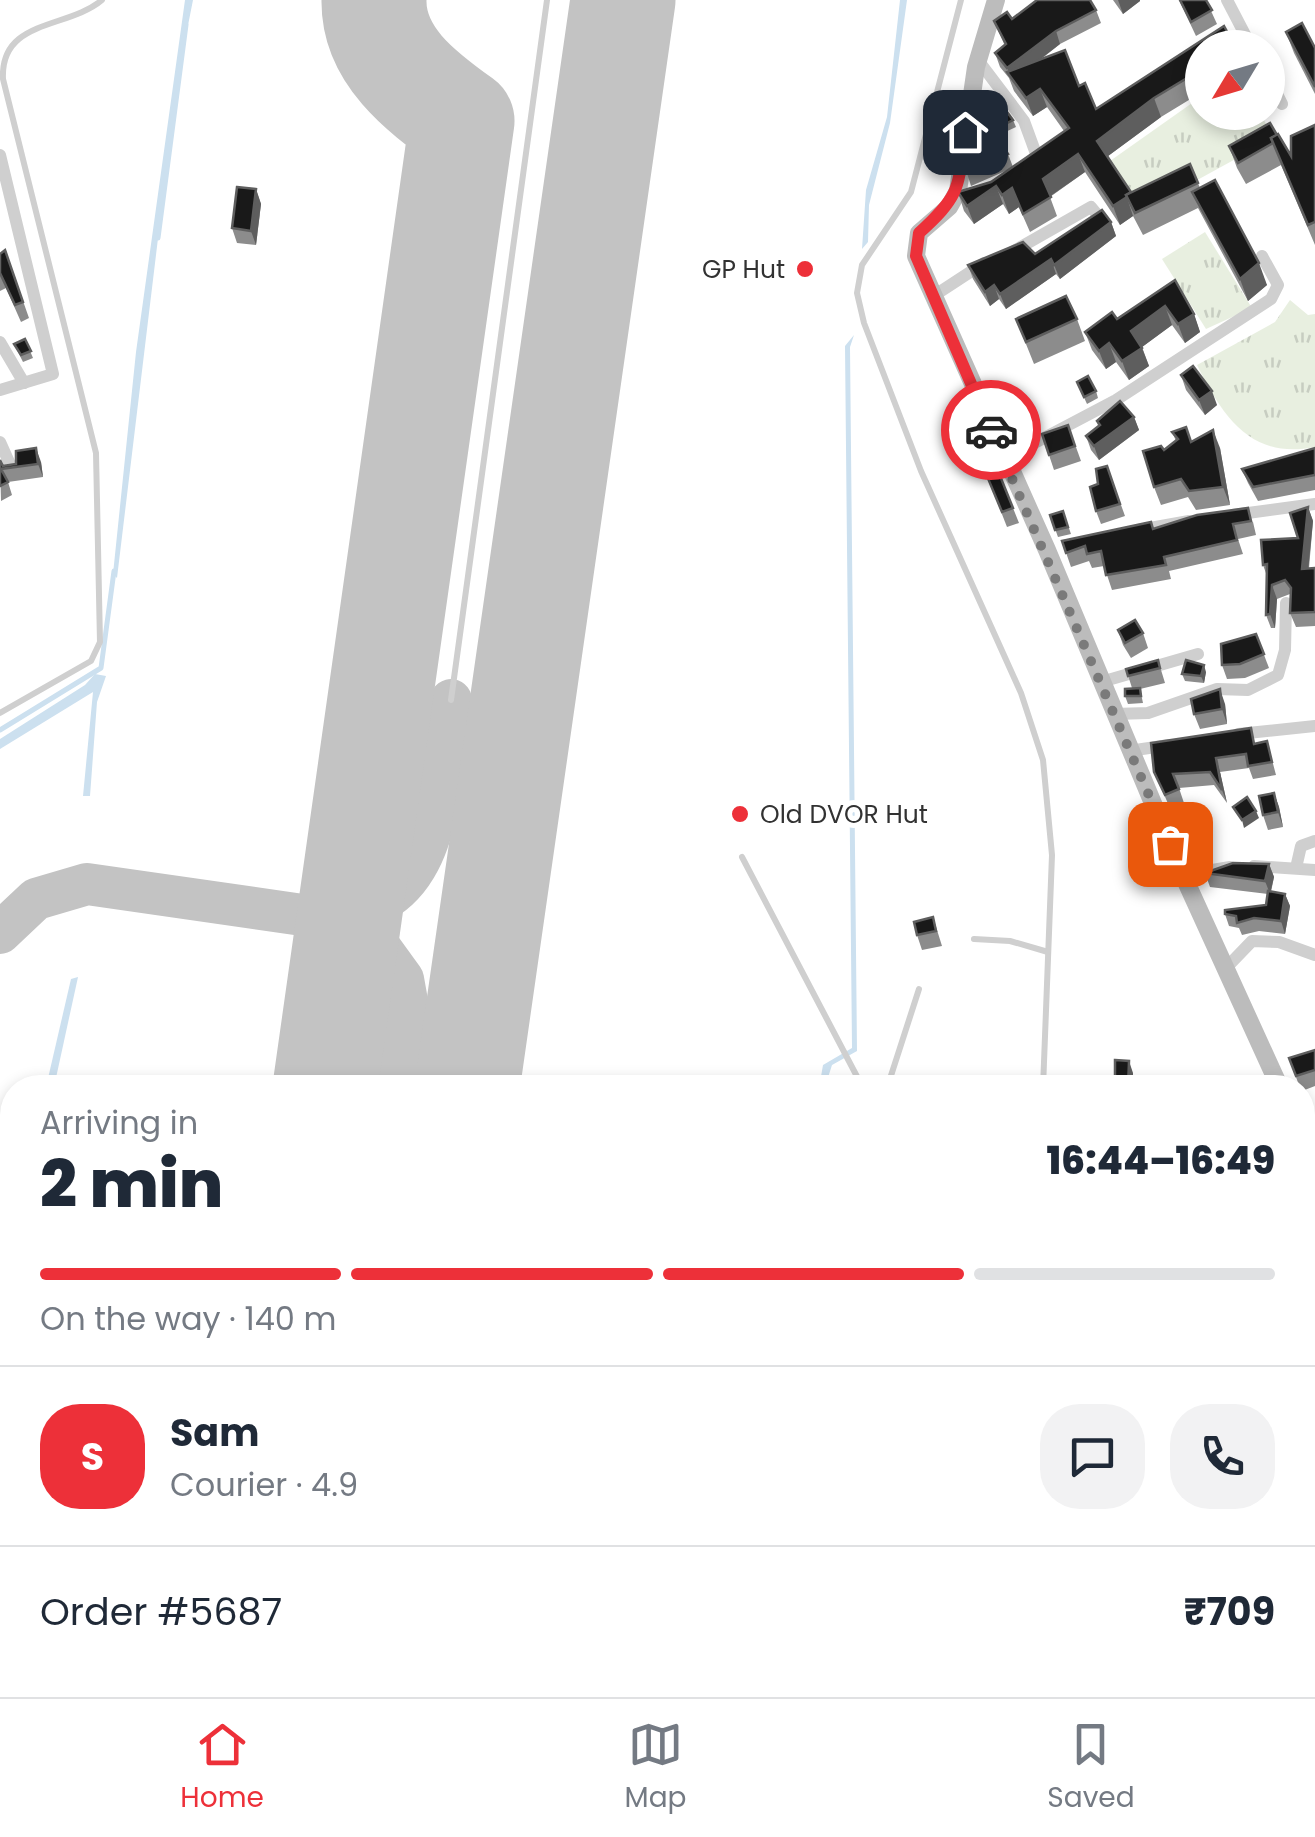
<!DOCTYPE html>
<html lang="en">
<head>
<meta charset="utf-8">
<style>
  :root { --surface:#fff; --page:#f2f2f3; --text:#1f2937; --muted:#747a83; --line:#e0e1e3; --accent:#ed3039 }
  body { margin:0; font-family:Poppins,sans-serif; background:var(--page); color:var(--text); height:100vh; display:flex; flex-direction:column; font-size:38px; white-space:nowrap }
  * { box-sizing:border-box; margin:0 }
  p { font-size:32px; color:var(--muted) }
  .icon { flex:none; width:55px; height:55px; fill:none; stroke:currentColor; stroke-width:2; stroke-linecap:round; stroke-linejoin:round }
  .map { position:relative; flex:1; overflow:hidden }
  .details { position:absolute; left:0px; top:1075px; width:1315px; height:622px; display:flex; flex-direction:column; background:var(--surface); border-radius:40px 40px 0 0; box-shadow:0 5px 15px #0003 }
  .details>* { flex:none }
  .needle { width:65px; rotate:232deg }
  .fabs { position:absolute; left:1185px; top:30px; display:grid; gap:20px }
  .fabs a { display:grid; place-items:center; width:100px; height:100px; border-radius:50%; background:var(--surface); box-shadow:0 5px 15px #0003; font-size:50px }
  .pin { position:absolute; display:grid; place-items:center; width:85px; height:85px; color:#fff; margin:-42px; border-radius:20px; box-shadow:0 5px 15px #0006 }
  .courier { position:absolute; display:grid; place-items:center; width:100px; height:100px; margin:-50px; border:8px solid #ed3039; border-radius:50%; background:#fff; color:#222; box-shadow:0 2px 12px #0007 }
  .summary em { font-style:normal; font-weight:800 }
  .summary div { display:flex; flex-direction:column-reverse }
  .summary { display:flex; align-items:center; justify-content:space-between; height:170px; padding:0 40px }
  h1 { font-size:65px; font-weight:800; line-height:75px }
  .bar { display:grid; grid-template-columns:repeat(4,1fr); gap:15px 10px; align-content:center; height:120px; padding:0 40px }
  .bar i { height:12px; border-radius:8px; background:var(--line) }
  .bar .active { background:var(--accent) }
  .bar p { grid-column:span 4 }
  .line { display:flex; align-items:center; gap:25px; padding:0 40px; border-top:2px solid var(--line) }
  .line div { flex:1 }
  .round { display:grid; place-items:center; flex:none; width:105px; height:105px; border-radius:40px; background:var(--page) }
  .tab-bar { display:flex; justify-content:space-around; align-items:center; height:140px; border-top:2px solid var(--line); background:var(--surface); font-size:28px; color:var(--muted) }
  .tab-bar a { display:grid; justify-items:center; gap:5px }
  .tab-bar .active { color:var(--accent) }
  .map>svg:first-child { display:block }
  .park { fill:url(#park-tufts) }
  .water { fill:#cce0ef }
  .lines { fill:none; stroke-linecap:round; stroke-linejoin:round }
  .stream { stroke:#cce0ef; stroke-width:5 }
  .taxiway { stroke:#c3c3c3; stroke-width:42 }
  .runway { stroke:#c3c3c3; stroke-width:105 }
  .lane { stroke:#cfcfcf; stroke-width:6 }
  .street { stroke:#cfcfcf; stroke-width:12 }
  .secondary { stroke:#bcbcbc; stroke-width:18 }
  .wall { fill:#8c8c8c }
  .shaded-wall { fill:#5e5e5e }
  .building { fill:#191919; stroke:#5e5e5e; stroke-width:2.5 }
  .done { stroke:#7a7a7a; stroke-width:10; stroke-dasharray:0 18 }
  .route { stroke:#ed3039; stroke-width:12 }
  .poi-dot { fill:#ed3039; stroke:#fff; stroke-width:4 }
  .labels { text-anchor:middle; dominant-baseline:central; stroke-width:10; stroke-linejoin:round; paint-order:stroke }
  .poi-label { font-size:25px; fill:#323232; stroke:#fff; text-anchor:end }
</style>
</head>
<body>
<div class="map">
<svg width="1315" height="1697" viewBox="0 0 1315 1697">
  <defs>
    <pattern id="park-tufts" width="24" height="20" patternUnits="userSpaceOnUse" patternTransform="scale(2.5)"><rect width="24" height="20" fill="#e8efe0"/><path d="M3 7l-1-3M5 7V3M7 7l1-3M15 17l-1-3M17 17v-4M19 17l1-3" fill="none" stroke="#c7cdc1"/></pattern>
  </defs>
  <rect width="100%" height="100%" fill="#fff"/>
  <g class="park">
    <path d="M1202,96V112L1260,113L1274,138L1139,212L1110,161Z"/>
    <path d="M1205,232L1252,308L1206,329L1162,259Z"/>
    <path d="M1290,300L1308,315L1315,314V447C1251,460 1223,417 1197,365L1275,322Z"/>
  </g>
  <g class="water">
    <path d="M185,0H193L177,81L117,578L113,574L136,352Z"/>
    <path d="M900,0H907L890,123L869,205L868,242L862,249L866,190L887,117Z"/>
    <path d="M854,335L850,347L857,1051L832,1065L825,1087L819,1088L823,1065L852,1048L845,346Z"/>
    <path d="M95,674L106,676L97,702L90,796H83L93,692L0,749V739L85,685Z"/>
    <path d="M78,977L54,1087H46L71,979Z"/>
  </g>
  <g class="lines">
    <g class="stream">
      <path d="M158,238L186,25"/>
      <path d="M0,730L101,668L114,571"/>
    </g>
    <g class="taxiway">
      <path d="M315,914C445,921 438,791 451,700"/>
      <path d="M0,933L36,899L87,884L337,920L382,950L403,979L408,1007L397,1088"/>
      <path d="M0,1367L12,1387"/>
      <path d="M0,1479H12"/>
      <path d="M198,1685L206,1697"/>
      <path d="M726,1685L733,1697"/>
      <path d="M313,1697L315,1685"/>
    </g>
    <g class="runway">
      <path d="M325,1088L462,121C420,91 373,55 374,0"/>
      <path d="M467,1088L623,0"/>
      <path d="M238,1697L240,1685"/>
      <path d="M318,1697L320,1685"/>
    </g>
    <g class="lane">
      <path d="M961,0L911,192L862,265L857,293L864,323L921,471L1021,693L1043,760L1052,855L1043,1088"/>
      <path d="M451,700L547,0"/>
      <path d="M0,713L91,661L100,642L96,453L3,79C0,19 68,29 102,0"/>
      <path d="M742,857L863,1088"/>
      <path d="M974,939L1010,941L1048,952"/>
      <path d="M887,1088L919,989"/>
      <path d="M1302,1290L1315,1321"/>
      <path d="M1302,1598L1315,1593"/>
      <path d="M919,1685L921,1697"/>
      <path d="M1104,1685L1111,1697"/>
      <path d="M1286,1685L1289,1697"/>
    </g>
    <g class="street">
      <path d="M1227,0L1252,48"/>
      <path d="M978,60L1024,121L1039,162"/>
      <path d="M1268,76L1282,104"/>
      <path d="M0,155L53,374L0,390"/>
      <path d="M1012,252L1091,207L1100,218"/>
      <path d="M932,297L984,263"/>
      <path d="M0,342L24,383"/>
      <path d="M0,442L13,471"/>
      <path d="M1004,459L1116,400L1271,299L1278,285L1262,256"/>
      <path d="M1233,515L1315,504"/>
      <path d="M1139,530L1189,521"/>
      <path d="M1101,682L1198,654"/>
      <path d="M1114,714L1148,713L1217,689L1248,690L1278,675L1285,650L1286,603"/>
      <path d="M1238,734L1315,726"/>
      <path d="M1129,751L1169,745"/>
      <path d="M1254,866L1315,870"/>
      <path d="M1296,868L1301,846L1315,841"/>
      <path d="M1183,875L1230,867"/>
      <path d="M1226,968L1252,941L1279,942L1315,955"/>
    </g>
    <g class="secondary">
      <path d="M996,0L976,67L958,191L949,207L919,233L916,256L1047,550L1183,875L1280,1088"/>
      <path d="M1302,1148L1315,1182"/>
    </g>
  </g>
  <g class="wall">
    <path d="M1113,0H1140V1L1123,14Z"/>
    <path d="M1179,0H1206L1217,24L1196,36Z"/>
    <path d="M1096,10L1101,23L1060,44L1040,60L1079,86L1096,109L1202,48V92L1161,117L1108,156L1131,192L1190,164L1200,188L1267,285L1248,301L1198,208L1143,235L1133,216L1120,225L1085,172L1050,197L1057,216L1030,232L1019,207L1009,214L1003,204L974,224L964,211L958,192L991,182L1010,169L971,186L967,173L973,158L970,150L1008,154L1013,167L1064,131L1047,107L1033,116L1014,91L1009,78L1000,67L995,53L1005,46L994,21Z"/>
    <path d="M1286,32L1315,48V94L1294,53Z"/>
    <path d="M987,103L1013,120L1016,127L1001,134Z"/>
    <path d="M1270,123L1291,156L1315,125V245L1281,165L1246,184L1237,168L1229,146Z"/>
    <path d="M256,189L261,204L256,245L237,243L232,228Z"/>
    <path d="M1111,222L1116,236L1060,279L1056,274L1006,309L999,299L990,306L973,279L968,265L1035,254Z"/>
    <path d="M5,250L29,318L21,322L6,288L0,291V254Z"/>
    <path d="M1175,280L1194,314L1200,332L1185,343L1172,325L1142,347L1149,366L1129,380L1116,362L1106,369L1092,350L1085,332L1117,319Z"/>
    <path d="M1016,319H1077L1085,341L1034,364Z"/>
    <path d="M25,339L33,358L23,362L14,344Z"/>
    <path d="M1181,375L1217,405L1205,415L1186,390Z"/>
    <path d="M1077,382L1096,391L1098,398L1087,404Z"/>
    <path d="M1134,417L1139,430L1099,460L1091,450L1086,436L1098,426L1097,421Z"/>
    <path d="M1068,425L1081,461L1054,470L1042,434Z"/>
    <path d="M1172,432L1191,442L1220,448L1230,505L1196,510L1188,497L1161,505L1154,487L1164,450L1176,441Z"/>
    <path d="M1315,448V490L1258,501L1248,483L1242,469Z"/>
    <path d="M0,460L3,466L41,462L43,477L8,482L12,495L1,501Z"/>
    <path d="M1107,466L1125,516L1101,524L1096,511L1098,484Z"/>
    <path d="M987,476L1013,508L1019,523L1007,527Z"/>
    <path d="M1308,507L1313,521L1309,568H1315V626L1296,627L1290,613V594L1277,599L1275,628H1271L1266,615L1267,576L1263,565L1298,538Z"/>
    <path d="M1063,511L1071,534L1058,537L1050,515Z"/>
    <path d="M1197,515L1253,522L1256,535L1238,539L1243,554L1169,571L1171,579L1112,590L1104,566L1092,568L1089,561L1071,567L1062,541L1151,522L1154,529Z"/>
    <path d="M1118,630L1143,633L1148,648L1131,658L1123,645Z"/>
    <path d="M1256,634L1269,668L1245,678L1227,679L1222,665Z"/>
    <path d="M1158,660L1165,683L1140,689L1143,703L1128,704L1125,696L1132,688L1126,669Z"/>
    <path d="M1206,672L1204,683L1185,681L1182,674Z"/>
    <path d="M1225,704L1227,724L1200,729L1194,714Z"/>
    <path d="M1267,741L1276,775L1253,779L1249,768L1220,772L1227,803L1214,785L1179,788L1184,803L1170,808L1154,772Z"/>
    <path d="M1274,793L1279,807L1283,827L1268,830L1263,815Z"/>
    <path d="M1136,825L1165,863L1171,878L1161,882Z"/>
    <path d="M1269,864L1274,877L1271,892L1285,894L1290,906L1285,934L1259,931L1242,935L1239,928L1229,926L1225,914L1266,905L1268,894L1210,887L1205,873Z"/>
    <path d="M933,917L942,946L922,950L917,935Z"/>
    <path d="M1315,1050V1086L1302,1091V1088H1300L1289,1058Z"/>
    <path d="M1302,1622L1310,1694L1302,1684Z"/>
  </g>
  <g class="shaded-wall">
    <path d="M1118,0H1140V1L1123,14Z"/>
    <path d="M1056,31L1060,44L1013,80L1007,68Z"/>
    <path d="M1040,89L1047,107L1033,116L1026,98Z"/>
    <path d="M1154,98L1161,117L1104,159L1097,141Z"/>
    <path d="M1078,154L1085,172L1049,197L1043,179Z"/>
    <path d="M996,186L1003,204L974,224L967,206Z"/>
    <path d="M1012,188L1019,207L1009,214L1002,195Z"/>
    <path d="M256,189L261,204L256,245L251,231Z"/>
    <path d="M1127,198L1133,216L1120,225L1113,206Z"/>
    <path d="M1111,222L1116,236L1060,279L1054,265Z"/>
    <path d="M1051,259L1056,274L1006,309L1000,294Z"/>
    <path d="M1259,263L1267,285L1248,301L1240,279Z"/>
    <path d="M994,285L999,299L990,306L985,292Z"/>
    <path d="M1165,306L1172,325L1138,350L1131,331Z"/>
    <path d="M1194,314L1200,332L1185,343L1178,324Z"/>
    <path d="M1109,343L1116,362L1106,369L1099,351Z"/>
    <path d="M1142,348L1149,366L1129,380L1122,361Z"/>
    <path d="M1212,391L1217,405L1205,415L1199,400Z"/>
    <path d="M1134,417L1139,430L1099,460L1094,446Z"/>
    <path d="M1213,430L1220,448L1230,505L1223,487Z"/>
    <path d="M36,448L41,462L43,477L38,464Z"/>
    <path d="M1308,507L1313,521L1307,582L1302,569Z"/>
    <path d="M1272,585L1277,599L1275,628L1270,614Z"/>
    <path d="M1204,665L1206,672L1204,683L1201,676Z"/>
    <path d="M1220,689L1225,704L1227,724L1222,709Z"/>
    <path d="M1216,758L1220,772L1227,803L1222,790Z"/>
    <path d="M1274,793L1279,807L1283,827L1278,812Z"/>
    <path d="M1256,811L1259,818L1244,828L1242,820Z"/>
    <path d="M1269,864L1274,877L1270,894L1265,881Z"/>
    <path d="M1285,894L1290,906L1285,934L1281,921Z"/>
    <path d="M1129,1061L1133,1073V1088H1128Z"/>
    <path d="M1315,1662V1690L1310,1694L1302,1672Z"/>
  </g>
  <g class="building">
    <path d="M1037,0H1090L1096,10L1056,31L1007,68L995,53L1006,44L994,21L1007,12L1012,19Z"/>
    <path d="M1180,0H1206L1212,10L1191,22Z"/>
    <path d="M1302,23L1315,48V87L1286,32Z"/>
    <path d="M1224,26L1236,48H1202V69L1154,98L1097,141L1131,192L1126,195L1127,197L1113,206L1078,154L1043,179L1051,197L1023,214L1012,188L1002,195L996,186L967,206L958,192L991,182L1069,128L1040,89L1026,98L1007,72L1065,50L1079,86L1085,83L1096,109Z"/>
    <path d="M996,97L1013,120L999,127L987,103Z"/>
    <path d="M1270,123L1277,135L1271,138L1273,143L1238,163L1229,146Z"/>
    <path d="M1315,125V222L1308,225L1271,138L1278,134L1291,156V136Z"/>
    <path d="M995,134L1008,154L967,173L974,156L970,150Z"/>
    <path d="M1190,164L1198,183L1135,213L1126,195Z"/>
    <path d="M1215,180L1259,263L1240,279L1192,192Z"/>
    <path d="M237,187L256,189L251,231L232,228Z"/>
    <path d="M1102,210L1111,222L1054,265L1051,259L1000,294L994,285L985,292L968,265L1023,242L1035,254Z"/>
    <path d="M5,250L23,302L15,305L0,273V254Z"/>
    <path d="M1175,280L1194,314L1178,324L1165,306L1131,331L1142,348L1122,361L1109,343L1099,351L1085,332L1112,312L1117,319Z"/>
    <path d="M1066,296L1077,319L1026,342L1016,319Z"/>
    <path d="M25,339L31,351L21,355L14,344Z"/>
    <path d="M1193,366L1212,391L1199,400L1181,375Z"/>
    <path d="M1088,376L1096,391L1084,397L1077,382Z"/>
    <path d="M1120,401L1134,417L1094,446L1086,436L1100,425L1097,421Z"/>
    <path d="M1068,425L1075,446L1049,455L1042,434Z"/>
    <path d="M1186,427L1191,442L1213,430L1223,487L1189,491L1181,479L1154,487L1143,451L1161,446L1164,450L1178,439L1172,432Z"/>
    <path d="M36,448L38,464L1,469L8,482L0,486V460L3,466L16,464V451Z"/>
    <path d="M1315,448V475L1253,487L1242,469Z"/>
    <path d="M1107,466L1120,504L1096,511L1090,487L1098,484L1096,469Z"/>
    <path d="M998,471L1013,508L1002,512L987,476Z"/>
    <path d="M1308,507L1302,569L1315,568V612L1290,613L1291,588L1285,580L1272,585L1270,614L1266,615L1267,564L1263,565L1261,540L1298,538L1290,513Z"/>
    <path d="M1248,508L1251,521L1233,524L1237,540L1164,557L1166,565L1106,575L1101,551L1087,554L1085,546L1066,553L1062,541L1151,522L1153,529L1197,515Z"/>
    <path d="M1063,511L1068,527L1055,530L1050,515Z"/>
    <path d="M1135,620L1143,633L1125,643L1118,630Z"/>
    <path d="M1256,634L1264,654L1240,664L1222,665L1221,644Z"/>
    <path d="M1158,660L1160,668L1128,676L1126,669Z"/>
    <path d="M1186,660L1204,665L1201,676L1182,674Z"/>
    <path d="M1140,688L1141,696H1125V689Z"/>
    <path d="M1220,689L1222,709L1194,714L1191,699Z"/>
    <path d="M1251,728L1254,744L1267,741L1272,762L1248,766L1246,754L1216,758L1222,790L1210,772L1173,774L1179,789L1165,795L1154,772L1151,743Z"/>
    <path d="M1274,793L1278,812L1263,815L1259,796Z"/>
    <path d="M1247,797L1256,811L1242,820L1233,807Z"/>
    <path d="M1147,820L1165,863L1156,867L1136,825Z"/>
    <path d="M1233,863L1269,864L1265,881L1205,873Z"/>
    <path d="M1268,891L1285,894L1281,921L1254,918L1237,923L1236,916L1225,914V910L1266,905Z"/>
    <path d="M933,917L936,931L917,935L914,922Z"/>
    <path d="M1315,1050V1070L1296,1076L1289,1058Z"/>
    <path d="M1115,1060L1129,1061L1128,1088H1115Z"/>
    <path d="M1302,1622L1315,1639V1662L1302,1672Z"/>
    <path d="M1026,1685H1048L1055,1697H1033Z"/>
  </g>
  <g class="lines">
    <path class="done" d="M991,430L1170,844"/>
    <path class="route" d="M965,132C958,188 962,194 919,233L916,256L991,430"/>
  </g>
  <g class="poi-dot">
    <circle cx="805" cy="269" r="10"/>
    <circle cx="740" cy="814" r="10"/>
  </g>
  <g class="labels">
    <g class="poi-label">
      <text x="785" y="269">GP Hut</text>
      <text x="760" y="814" text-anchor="start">Old DVOR Hut</text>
    </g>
  </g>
</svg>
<div class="fabs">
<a><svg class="needle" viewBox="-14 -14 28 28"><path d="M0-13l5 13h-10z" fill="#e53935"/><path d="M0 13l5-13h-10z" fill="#747a83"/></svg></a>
</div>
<div class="pin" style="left:1170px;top:844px;background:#ea580c"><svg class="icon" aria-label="bag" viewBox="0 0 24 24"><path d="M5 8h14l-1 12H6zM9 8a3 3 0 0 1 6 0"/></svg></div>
<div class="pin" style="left:965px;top:132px;background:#1f2937"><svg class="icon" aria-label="home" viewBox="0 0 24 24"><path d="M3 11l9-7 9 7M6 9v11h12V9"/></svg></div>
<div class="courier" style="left:991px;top:430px"><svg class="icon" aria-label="car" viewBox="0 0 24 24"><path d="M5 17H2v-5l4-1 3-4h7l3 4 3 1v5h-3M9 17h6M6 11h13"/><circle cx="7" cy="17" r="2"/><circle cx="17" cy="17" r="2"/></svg></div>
<section class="details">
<div class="summary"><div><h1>2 min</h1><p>Arriving in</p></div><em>16:44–16:49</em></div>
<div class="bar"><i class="active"></i><i class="active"></i><i class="active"></i><i></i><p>On the way · 140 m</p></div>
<div class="line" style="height:180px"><b class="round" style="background:var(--accent);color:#fff">S</b><div><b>Sam</b><p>Courier · 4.9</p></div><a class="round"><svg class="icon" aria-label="chat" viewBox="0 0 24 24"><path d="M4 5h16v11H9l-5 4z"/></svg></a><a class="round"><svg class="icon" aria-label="phone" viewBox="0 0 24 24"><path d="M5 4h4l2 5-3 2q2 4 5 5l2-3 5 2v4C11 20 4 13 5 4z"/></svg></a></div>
<div class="line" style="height:130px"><div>Order #5687</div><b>₹709</b></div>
</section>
</div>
<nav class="tab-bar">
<a class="active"><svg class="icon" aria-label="home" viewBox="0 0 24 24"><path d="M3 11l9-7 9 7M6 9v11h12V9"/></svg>Home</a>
<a><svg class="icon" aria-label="map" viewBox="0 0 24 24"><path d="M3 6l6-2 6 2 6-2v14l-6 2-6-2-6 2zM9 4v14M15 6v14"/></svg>Map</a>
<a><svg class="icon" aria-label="saved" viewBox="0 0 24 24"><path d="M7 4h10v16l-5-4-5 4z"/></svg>Saved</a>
</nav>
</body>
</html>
